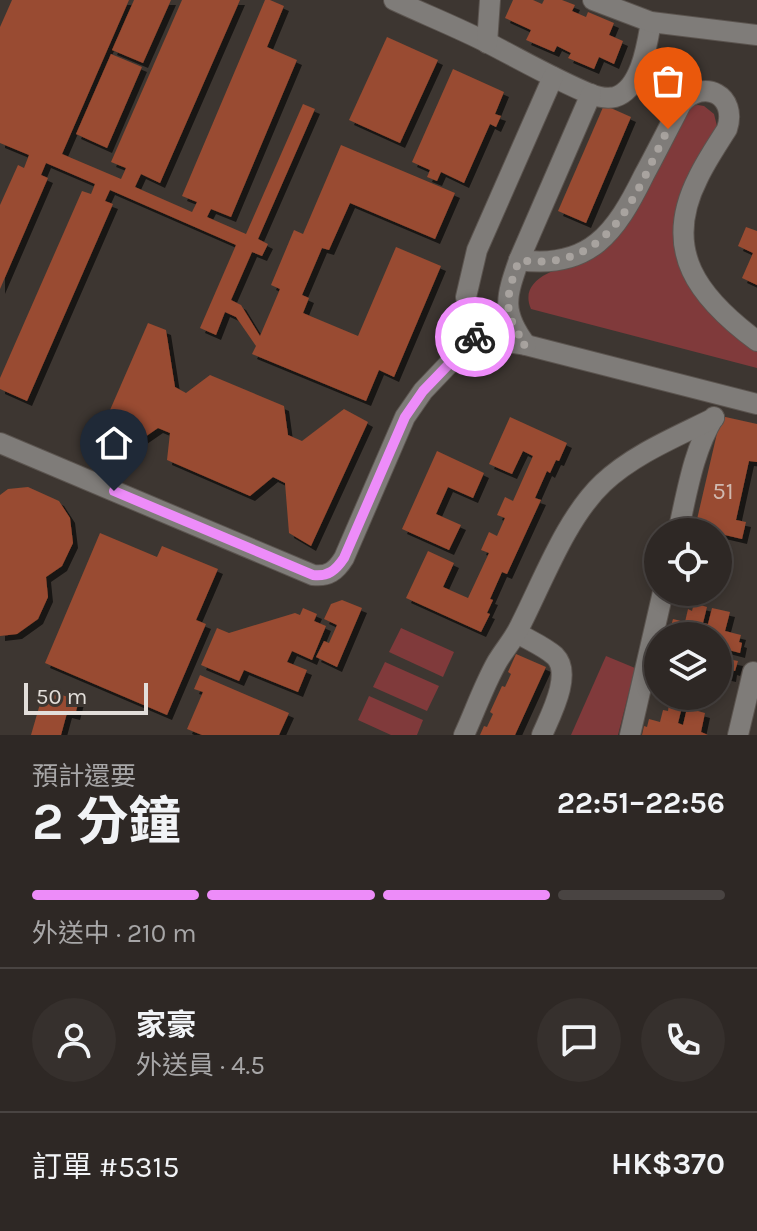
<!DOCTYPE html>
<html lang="zh-TW">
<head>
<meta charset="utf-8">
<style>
  :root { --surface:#2e2825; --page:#36302d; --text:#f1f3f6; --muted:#a7a6a7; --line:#494442; --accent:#ed8cf9 }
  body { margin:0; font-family:Karla,"Noto Sans TC",sans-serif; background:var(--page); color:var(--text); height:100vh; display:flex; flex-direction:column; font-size:30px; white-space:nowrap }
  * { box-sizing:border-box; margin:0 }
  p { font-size:26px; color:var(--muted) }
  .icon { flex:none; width:44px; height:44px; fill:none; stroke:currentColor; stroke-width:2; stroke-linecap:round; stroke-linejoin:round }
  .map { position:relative; height:735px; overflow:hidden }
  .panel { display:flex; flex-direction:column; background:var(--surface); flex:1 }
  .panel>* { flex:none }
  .fabs { position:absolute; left:644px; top:518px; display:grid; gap:16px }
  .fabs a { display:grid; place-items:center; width:88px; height:88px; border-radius:50%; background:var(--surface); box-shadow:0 4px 12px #0003,0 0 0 2px var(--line); font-size:40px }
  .scale { position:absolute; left:24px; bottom:20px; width:124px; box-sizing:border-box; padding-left:8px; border:4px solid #e2deda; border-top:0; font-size:22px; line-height:28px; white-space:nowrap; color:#e2deda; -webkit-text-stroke:6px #3d3631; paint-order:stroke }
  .pin { position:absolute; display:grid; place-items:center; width:68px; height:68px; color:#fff; margin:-82px -34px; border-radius:50% 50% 50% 0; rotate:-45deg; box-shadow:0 0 8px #0007 }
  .pin .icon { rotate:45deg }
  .courier { position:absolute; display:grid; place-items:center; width:80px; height:80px; margin:-40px; border:6px solid #ed8cf9; border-radius:50%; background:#fff; color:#222; box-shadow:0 2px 10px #0007 }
  .headline em { font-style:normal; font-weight:700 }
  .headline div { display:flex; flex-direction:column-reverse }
  .headline { display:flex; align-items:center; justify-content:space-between; height:136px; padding:0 32px }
  h1 { font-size:52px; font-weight:700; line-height:60px }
  .bar { display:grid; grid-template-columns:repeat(4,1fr); gap:12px 8px; align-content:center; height:96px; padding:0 32px }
  .bar i { height:10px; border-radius:6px; background:var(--line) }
  .bar .on { background:var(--accent) }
  .bar p { grid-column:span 4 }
  .line { display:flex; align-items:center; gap:20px; padding:0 32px; border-top:2px solid var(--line) }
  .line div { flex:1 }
  .round { display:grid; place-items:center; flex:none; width:84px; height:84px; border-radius:42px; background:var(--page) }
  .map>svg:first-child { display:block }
  .green { fill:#803a3b }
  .building { fill:#994b30; filter:url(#shadow) }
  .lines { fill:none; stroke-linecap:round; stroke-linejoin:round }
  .minor-casing { stroke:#5b544f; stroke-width:22 }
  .minor { stroke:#7f7c79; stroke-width:20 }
  .done { stroke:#a8a39f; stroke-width:8; stroke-dasharray:0 14.4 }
  .route { stroke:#ed8cf9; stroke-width:10 }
  .labels { text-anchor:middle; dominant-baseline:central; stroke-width:6; stroke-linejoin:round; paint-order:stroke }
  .number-label { font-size:24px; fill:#d0b9b0 }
</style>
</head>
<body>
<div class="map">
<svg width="757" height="735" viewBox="0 0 757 735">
  <defs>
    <filter id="shadow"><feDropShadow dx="5" dy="5" stdDeviation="0" flood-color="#0009"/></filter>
  </defs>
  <rect width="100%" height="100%" fill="#3d3631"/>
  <g class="green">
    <path d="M698,105L704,106L714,114L717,126L677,245L757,350V368L531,309C518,279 557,269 579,261L691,106Z"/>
    <path d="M401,628L454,652L443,677L389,652Z"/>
    <path d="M606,656L635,668L618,735H571Z"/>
    <path d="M385,662L439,686L427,711L373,687Z"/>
    <path d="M369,696L423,720L417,735H391L358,720Z"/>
  </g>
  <g class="building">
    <path d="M12,0H129L62,154L121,179L126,168L111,162L182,0H240L160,183L141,174L135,187L192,212L197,202L182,196L265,0H270L284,6L267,47L297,60L231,217L211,209L207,217L246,234L303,104L315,109L258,239L268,244L262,256L252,252L231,300L241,305L260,336L280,289L271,285L294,230L303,234L341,145L455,193L435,239L350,203L329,250L322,248L302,295L309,298L303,313L358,336L396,247L441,266L394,377L379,370L366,401L252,354L256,346L236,317L225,312L216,335L200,328L236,245L110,190L105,201L113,204L27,401L0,389V378L82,191L91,194L95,184L46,163L41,175L48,178L0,289V205L18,165L24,168L29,155L0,143V27Z"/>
    <path d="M134,0H171L143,63L112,50Z"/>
    <path d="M513,0H533L542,4L544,0H562L575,5L572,11L586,17L588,12L614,23L609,35L623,41L614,64L599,57L594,69L568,58L571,53L557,46L554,52L526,40L531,30L505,18Z"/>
    <path d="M387,37L438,60L400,143L349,120Z"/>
    <path d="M111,54L142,67L107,148L76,134Z"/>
    <path d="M453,69L504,92L495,114L501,116L496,127L490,124L464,183L441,172L437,181L427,177L430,170L412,162Z"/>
    <path d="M604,105L631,117L586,223L558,211Z"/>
    <path d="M746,227L757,231V285L742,278L753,253L738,246Z"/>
    <path d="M148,323L166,330L175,387L186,393L210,375L284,406L288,435L302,441L344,409L368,422L311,546L289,533L285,483L273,477L250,496L167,460L170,433L158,428L113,459L93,449Z"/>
    <path d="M721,416L757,424V462L749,461L736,520L746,522L742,539L695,528Z"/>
    <path d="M510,417L567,443L559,461L556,460L550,473L547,471L535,498L541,500L507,574L502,572L490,599L493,600L487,613L490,614L481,632L406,598L428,551L454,563L443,587L468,598L489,553L481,550L489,532L497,536L505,518L497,515L505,497L513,501L533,456L523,451L512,474L489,464Z"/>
    <path d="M437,451L484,473L473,498L448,487L436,514L461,525L449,550L402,529Z"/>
    <path d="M28,487L59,501L70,518L73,543L62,566L46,577L48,597L38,619L17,634L0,636V495L8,489Z"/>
    <path d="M100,533L157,557L162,546L218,569L196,620L206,624L167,715L45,663Z"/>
    <path d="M342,600L362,608L337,667L316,657L324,641L329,643L337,625L324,619L331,604Z"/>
    <path d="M694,603L707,607L703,623L708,624L712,608L730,612L725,631L741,635L739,642L742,643L740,653L721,648L718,656V636L666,635L669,625L671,626L673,619L685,622L688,609L692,611Z"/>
    <path d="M303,608L317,614L314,621L326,626L312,660L292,651L287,662L307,670L298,692L244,670L239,681L201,665L217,628L229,633L295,613L300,615Z"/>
    <path d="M516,654L546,667L515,735H480L484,726L487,727L493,714L490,712L502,686L505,687L511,674L508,672Z"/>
    <path d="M718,657L738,661L735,671L732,670L731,677L718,674Z"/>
    <path d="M200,675L289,713L279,735H202L187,729L203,692L194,689Z"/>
    <path d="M44,690L79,700L75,715L67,713L61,735H31Z"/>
    <path d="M669,704L682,707L678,723L683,725L687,708L705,713L701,732L708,735H642L644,726L647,727L649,719L660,722L663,710L668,711Z"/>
  </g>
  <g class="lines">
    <g class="minor-casing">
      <g id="minor">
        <path d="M394,0C426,15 459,28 490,44C523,61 556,80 590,94C598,97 606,99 615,97C641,89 647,45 651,22"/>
        <path d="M593,0L651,22L757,35"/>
        <path d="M487,43L490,0"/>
        <path d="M553,77L477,250L466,297L470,312L477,322L491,334L502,341L526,345L757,404"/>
        <path d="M519,260C590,270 616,232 644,175C657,151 669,127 681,104C704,77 738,96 727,129C717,145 706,161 698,178C661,251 699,298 757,341"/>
        <path d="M526,345C501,312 506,297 519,260L591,94"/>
        <path d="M0,443L313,575C328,577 336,571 344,558L405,417L423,391L483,328"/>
        <path d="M678,532C687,493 693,451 714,417"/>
        <path d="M517,633C529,640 545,647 555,656C573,674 550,716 542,735"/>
        <path d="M464,735C475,711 484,685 497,662C504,650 514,639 520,626C543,581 566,518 603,483C634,454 676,437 714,418"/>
        <path d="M630,735L663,592"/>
        <path d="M738,735L753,672"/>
      </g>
    </g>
    <use href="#minor" class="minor"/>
  </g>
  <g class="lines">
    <path class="done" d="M475,337L483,328L502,341L526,345C501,312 506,297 519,260C611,273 634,196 668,129"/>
    <path class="route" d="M114,491L313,575C328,577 336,570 344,558L405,417L423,391L475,337"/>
  </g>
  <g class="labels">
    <g class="number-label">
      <text x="723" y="491">51</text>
    </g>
  </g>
</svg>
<div class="fabs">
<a><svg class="icon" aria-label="locate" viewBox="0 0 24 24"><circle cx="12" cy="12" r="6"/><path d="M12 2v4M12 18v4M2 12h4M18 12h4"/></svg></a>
<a><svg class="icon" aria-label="layers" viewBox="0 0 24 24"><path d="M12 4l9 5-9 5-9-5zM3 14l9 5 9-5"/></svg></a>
</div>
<div class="scale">50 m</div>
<div class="pin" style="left:668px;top:129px;background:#ea580c"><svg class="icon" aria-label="bag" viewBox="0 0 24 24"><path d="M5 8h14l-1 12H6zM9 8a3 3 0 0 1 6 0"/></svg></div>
<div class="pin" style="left:114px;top:491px;background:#1f2937"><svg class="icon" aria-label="home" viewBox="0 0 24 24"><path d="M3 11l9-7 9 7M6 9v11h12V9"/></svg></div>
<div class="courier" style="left:475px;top:337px"><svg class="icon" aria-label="bike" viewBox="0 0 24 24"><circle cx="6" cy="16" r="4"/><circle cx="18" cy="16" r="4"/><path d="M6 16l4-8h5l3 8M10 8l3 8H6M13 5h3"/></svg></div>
</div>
<section class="panel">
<div class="headline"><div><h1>2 分鐘</h1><p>預計還要</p></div><em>22:51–22:56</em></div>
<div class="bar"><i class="on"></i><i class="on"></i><i class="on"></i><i></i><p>外送中 · 210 m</p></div>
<div class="line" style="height:144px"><a class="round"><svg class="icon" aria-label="person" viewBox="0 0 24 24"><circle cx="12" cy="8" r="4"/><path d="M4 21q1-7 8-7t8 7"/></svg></a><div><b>家豪</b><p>外送員 · 4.5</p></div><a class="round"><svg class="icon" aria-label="chat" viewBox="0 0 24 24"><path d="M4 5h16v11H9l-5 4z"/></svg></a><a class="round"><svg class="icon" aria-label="phone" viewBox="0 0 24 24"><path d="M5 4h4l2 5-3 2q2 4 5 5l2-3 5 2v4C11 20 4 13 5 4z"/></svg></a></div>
<div class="line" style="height:104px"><div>訂單 #5315</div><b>HK$370</b></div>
</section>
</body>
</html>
